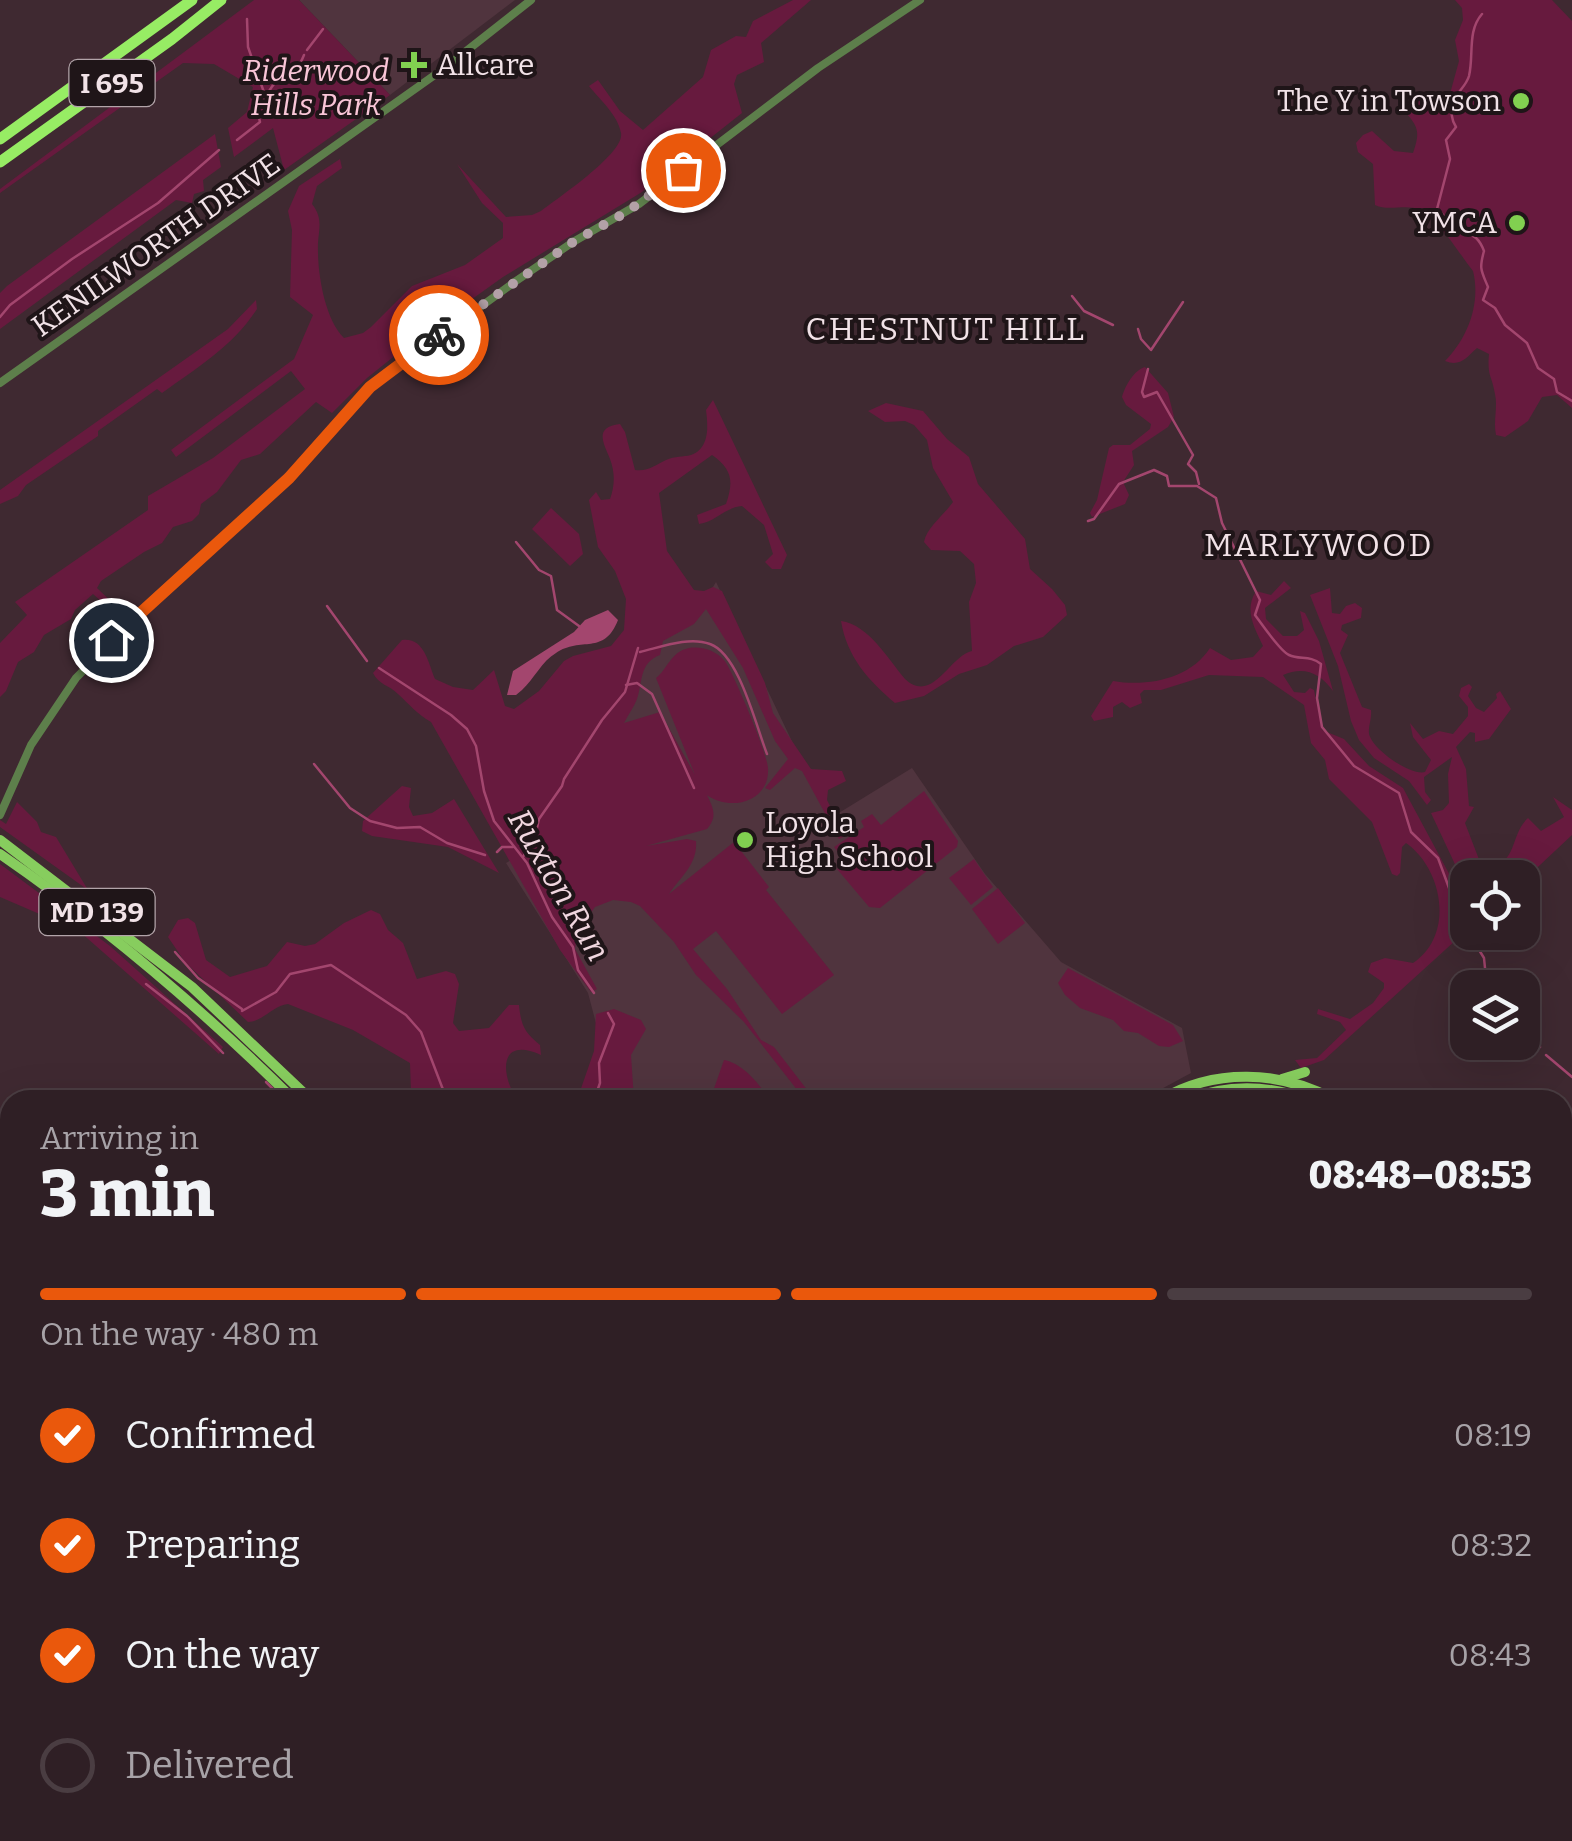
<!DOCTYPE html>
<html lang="en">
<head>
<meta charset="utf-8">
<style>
  :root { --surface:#2f1f25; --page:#37272d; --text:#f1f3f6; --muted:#a7a2a7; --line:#4a3d42; --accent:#ea580c }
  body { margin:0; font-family:Bitter,serif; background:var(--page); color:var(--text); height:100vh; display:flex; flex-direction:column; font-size:38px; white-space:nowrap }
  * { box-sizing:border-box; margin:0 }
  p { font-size:32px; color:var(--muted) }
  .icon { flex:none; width:55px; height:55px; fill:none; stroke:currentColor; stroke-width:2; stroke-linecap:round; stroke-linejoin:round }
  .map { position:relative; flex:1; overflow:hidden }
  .drawer { position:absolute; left:0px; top:1090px; width:1572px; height:752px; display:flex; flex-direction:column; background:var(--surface); border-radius:30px 30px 0 0; box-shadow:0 10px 40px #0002,0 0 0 2px var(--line) }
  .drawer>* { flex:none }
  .fabs { position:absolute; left:1450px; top:860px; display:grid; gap:20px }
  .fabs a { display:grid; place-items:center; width:90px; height:90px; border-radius:20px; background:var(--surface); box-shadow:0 10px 40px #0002,0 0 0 2px var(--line); font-size:50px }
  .pin { position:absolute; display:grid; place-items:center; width:85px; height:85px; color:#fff; margin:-42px; border:5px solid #fff; border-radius:50%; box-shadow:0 2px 10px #0007 }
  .courier { position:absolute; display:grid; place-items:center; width:100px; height:100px; margin:-50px; border:8px solid #ea580c; border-radius:50%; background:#fff; color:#222; box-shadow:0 2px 12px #0007 }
  .overview em { font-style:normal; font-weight:800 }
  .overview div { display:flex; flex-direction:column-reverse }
  .overview { display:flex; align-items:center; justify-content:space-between; height:170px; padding:0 40px }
  h1 { font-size:65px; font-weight:800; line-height:75px }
  .bar { display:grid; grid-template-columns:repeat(4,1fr); gap:15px 10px; align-content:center; height:120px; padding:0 40px }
  .bar i { height:12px; border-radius:8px; background:var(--line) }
  .bar .on { background:var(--accent) }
  .bar p { grid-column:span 4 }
  ol { padding:0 40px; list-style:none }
  li { display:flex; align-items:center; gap:30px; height:110px }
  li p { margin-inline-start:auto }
  li .icon { padding:10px; border-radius:50%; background:var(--accent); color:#fff; stroke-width:4 }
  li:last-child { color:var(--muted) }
  li i { width:55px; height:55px; border:5px solid var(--line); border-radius:50% }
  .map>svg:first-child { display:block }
  .built { fill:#50343e }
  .green { fill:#671a3e }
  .water { fill:#a3466e }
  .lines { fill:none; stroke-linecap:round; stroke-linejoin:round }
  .stream { stroke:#a3466e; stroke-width:2.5 }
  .minor { stroke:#5d7f4b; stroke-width:8 }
  .major { stroke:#87cd5e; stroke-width:10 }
  .highway { stroke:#97ec64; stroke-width:11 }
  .done { stroke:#b3a1a7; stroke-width:10; stroke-dasharray:0 18 }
  .route { stroke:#ea580c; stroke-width:12 }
  .poi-dot { fill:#81d050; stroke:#1f1518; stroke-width:4 }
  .labels { text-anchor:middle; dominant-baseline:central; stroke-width:8; stroke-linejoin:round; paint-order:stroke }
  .shield { fill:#1f1518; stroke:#b2a4a9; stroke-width:2.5 }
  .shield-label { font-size:28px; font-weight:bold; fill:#f1e2e7 }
  .poi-label { font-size:30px; fill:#f1e2e7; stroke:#1f1518; text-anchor:start }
  .park-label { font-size:30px; font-style:italic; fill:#f9c5d7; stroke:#1f1518 }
  .street-label { font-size:30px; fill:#f1e2e7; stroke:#1f1518 }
  .neighbourhood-label { font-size:32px; letter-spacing:2.5px; fill:#f1e2e7; stroke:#1f1518 }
  .water-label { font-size:32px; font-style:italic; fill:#f0d6df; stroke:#1f1518 }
</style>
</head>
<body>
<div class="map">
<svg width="1572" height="1841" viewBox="0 0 1572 1841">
  <rect width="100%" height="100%" fill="#3f2931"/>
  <g class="built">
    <path d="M299,0H515L390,95Z"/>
    <path d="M716,582L829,819L912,768L985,874L1061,962L1182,1028L1191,1073L1141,1100H584L596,1076L597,1027L588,993L506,863L525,852L635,646L694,619Z"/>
  </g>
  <g class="green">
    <path d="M254,0H299L390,95L284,170L273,128L234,157L228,128L247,112L253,87L214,64L183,63L0,193V189Z"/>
    <path d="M793,0H811L761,43L764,62L737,75L734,84L742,113L642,192L503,277L412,342L367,378L332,413L316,402L260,454L241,460L217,492L201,504L199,514L192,521L173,527L162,543L144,552L101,581L97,588L121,611L117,615L93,594L75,610L71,619L44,635L34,652L18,662L6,691L0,697V643L27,615L15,602L148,510V496L213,458L305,389L291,371L176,457L171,450L294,359L313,315L290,297L292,230L288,211L299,186L340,159L342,168L317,186L312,204C323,218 319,228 318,243C317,271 324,318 344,338L363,333L371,327L412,286L465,265L503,238V223L482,203L457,164L506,217L532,215L541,211C558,198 625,153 621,133C618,115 600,100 589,86L598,80L620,111L643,130L703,77L711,50L736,36L746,37L753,21Z"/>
    <path d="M1455,0H1552L1572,21V408L1557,395L1542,397L1528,421L1505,437L1496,435C1493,421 1498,407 1495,394C1492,375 1487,377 1489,354L1477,348C1466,358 1460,367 1445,361C1468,338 1481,303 1473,271C1461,256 1437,217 1421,210C1405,203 1390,212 1375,205L1373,164L1358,152L1356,143L1363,135L1372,131L1394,151L1413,153C1420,133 1419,127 1405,112L1410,103L1418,98L1431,111L1441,110L1448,101L1459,61L1455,40L1463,20L1462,8Z"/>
    <path d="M215,134L221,167L203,180L204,191L194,194L192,203L176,200L0,329V293L7,286Z"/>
    <path d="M256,300L257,309C233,346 197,368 162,393L157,389L98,431V436L26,485L18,496L0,504V490L228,329Z"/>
    <path d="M1145,367L1168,393L1174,417L1168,427L1132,451L1134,465L1123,482L1129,495L1125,504L1092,517L1090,513L1097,500L1109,448L1113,445H1130L1150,429L1151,424L1126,405L1122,397C1125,386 1134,370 1145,367Z"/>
    <path d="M713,400L787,555L781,569H772L765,562L773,554L764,525L742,506C726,507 715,522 699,524L697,515L726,504C734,481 732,469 712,455L659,493L667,551L694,590L704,591L713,587L722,591L765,683L773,713L811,769L842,771L846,781L828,790L827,800L845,836L839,839L802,771L795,768L770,790L765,788L788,759L775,741L743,668L706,609L694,624L663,641L660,655C639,663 643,681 637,699C634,707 628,715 624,723L660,712L695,775L656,678C668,669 670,652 689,648C701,646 715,650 724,660C733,671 767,753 768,768C770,802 730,812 707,795C713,808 718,816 707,829L646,846L687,839L696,841C698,865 679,878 669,894L734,842L769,887L766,890L834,975L782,1014L716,931L693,949L727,989L761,1040L774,1047L815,1100H805L744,1022L696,975L674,942L640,906L631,902L613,900L595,907L578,930L575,949L597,989L591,992L560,950L431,722C417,714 410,705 398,694C389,685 379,685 373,673L402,640C424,637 428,662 435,679L453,687L473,690L494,670L505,706L514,709L539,691L564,661L573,656L611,646L624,630L626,599L615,571L598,547L589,500L596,492L601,500L610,499C615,486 615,472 610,459C603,442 594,427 620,424L625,432L635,470C648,472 655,465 666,460C675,456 683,457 691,455C710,448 708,426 706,410Z"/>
    <path d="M886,403L923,411L947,439L969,457L978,484L1025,539L1030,569L1052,589L1065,605L1067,615L1043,637L1014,646L987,665L959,674L924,696L895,703C868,680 847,657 841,621C869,625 888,659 905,679C933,705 950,655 972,651L969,602L976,583L974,564L960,551L931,550L924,542C927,527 944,515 953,502L933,468L927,440L914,425L905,421L885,422L868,411Z"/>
    <path d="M551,508L579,534L583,554L570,566L532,529Z"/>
    <path d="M1284,581L1291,588L1265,608L1266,619L1283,636H1297L1304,630L1300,611L1305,613L1319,641L1333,691C1320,673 1304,666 1283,675L1294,692L1305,693L1310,688L1314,690L1322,730L1344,739L1369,766L1403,788L1468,909L1467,930L1324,1060L1301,1068L1295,1060L1317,1058L1346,1030L1340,1022L1317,1014L1318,1009L1350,1019L1373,1003L1384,988V983L1368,972L1371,963L1385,958L1413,963C1455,935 1443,869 1406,843L1402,847L1400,873L1397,876L1392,874L1372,822L1329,779L1325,760L1311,743L1304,705L1263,677L1209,675L1161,690H1144L1140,694L1142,703L1130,708L1122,702L1113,707V717L1094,721L1091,716L1113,681C1147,687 1190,679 1210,648L1231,660L1253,657L1263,646C1254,627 1244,610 1256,591L1271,595Z"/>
    <path d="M1330,588L1332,613L1340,614L1346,606L1355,603L1362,608L1361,618L1342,625L1341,630L1348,635L1340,653L1362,707L1371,710C1372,719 1368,726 1369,734C1373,750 1411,776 1425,772L1431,760L1413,737L1410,723L1423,739L1439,731L1453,734L1468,716V707L1459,696L1461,688L1469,684L1472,687L1468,696L1476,708L1484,712L1497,698L1496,694L1500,691L1511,709L1489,739L1475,742V733L1470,732L1456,747L1466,769L1469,806L1474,807L1465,823L1480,862C1519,872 1508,836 1528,818L1541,831L1564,817L1553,797L1572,810V835L1523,881L1522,878H1468L1467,890L1431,813L1443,810L1449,803L1448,774L1452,757L1424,777L1425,792L1431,800L1427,805L1409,781L1374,758L1359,740L1351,721L1338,666L1310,595Z"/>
    <path d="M402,786L411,788L409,807L413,816L432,813L454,799L499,873L448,847L372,836L362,831L363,821Z"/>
    <path d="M924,791L958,841L957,847L880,908L869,907L837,869L846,862L834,847L864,827L861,821L872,814L881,825Z"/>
    <path d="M17,802L37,822L41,832L56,837L88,890L0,827V820L6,824Z"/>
    <path d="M974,859L993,887L971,905L949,878Z"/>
    <path d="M0,864L110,946L223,1047L219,1054L79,931L0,897Z"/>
    <path d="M998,888L1025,923L998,944L972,909Z"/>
    <path d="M371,910L380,914L388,930L403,943L417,979L446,971L455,974L459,984L453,1023L459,1031L489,1028L509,1005H519C521,1025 524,1032 540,1045L541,1055C499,1036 500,1073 517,1100H415L411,1093L410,1063L353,1030L288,1004C272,1006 264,1021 248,1022L185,962L168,937L178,920L188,918L195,923L206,960L230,977L267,966L287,942L305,946L315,944L344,923Z"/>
    <path d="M1068,968L1173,1025L1183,1041L1169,1047L1159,1046L1138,1033L1124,1031L1113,1020L1080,1008L1065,995L1058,983Z"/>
    <path d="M614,1009L641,1020L646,1029L631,1055L634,1100H577L594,1051L596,1014Z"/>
    <path d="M724,1060C742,1063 760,1084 769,1100H710Z"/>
    <path d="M0,1315L10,1321V1455L0,1453Z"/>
    <path d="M1563,1317L1572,1333V1631H1562Z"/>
  </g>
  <path class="water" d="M608,610L618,620C604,656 581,636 556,653C542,661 534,679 522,690L516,695H507L513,671L574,632L585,620Z"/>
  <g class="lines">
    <g class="stream">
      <path d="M1482,14C1467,31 1474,55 1469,76C1466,87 1455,93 1453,104C1451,113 1451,119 1456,127L1446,140L1450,159L1437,209C1443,214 1451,225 1458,228C1471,235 1478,235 1484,251C1479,269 1481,270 1488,287L1483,300L1495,308L1505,325L1527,343L1538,368L1554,379L1557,392L1572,401"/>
      <path d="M247,19L248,47L266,98"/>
      <path d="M307,50L323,29"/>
      <path d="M237,140L260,122L257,109C266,101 268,89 276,82C291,69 295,77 304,55"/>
      <path d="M1072,296L1084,311L1113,325"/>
      <path d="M0,317L10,305L72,259L158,203L219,150"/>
      <path d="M1138,329L1141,339L1151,350L1183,302"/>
      <path d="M1148,369L1142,392L1144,397L1157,392L1193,455L1188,464L1196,472L1199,484"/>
      <path d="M1088,521L1094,519L1119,484L1154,470L1167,476L1169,486H1197L1216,498L1222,523L1260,600L1255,615C1261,623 1280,651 1289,655C1300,660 1310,655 1321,664L1317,698L1322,727L1354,766L1399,793L1411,832L1438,858L1449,888L1463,904L1468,929"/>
      <path d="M516,542L539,570L551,576L557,610L579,626"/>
      <path d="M327,606L367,661"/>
      <path d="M640,652C661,647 689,636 710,644C739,654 756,726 767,754"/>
      <path d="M379,668L451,715L467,729L476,746L484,791L494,821L527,863L552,917L573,947L578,970L594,993"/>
      <path d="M626,685L637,683L652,694L694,788"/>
      <path d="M314,764L350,808L370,821L397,828L420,827L447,843L485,855"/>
      <path d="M497,852L502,847H513"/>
      <path d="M523,857L536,832L539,819L562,786L564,779L602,720L625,692L638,648"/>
      <path d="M118,907L147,930"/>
      <path d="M1468,932L1484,958L1487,988"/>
      <path d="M175,952L198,978L242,1009"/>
      <path d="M146,984L187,1016L223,1053"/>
      <path d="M242,1011L276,992L290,974L331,965L406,1015L421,1032L447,1100"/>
      <path d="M1522,1022L1540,1047"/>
      <path d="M1546,1055L1572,1077"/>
      <path d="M266,1082L284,1100"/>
      <path d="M594,1100L600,1083L599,1063L614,1024L608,1013"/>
      <path d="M1562,1247L1572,1253"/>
      <path d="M1562,1646L1572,1645"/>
      <path d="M0,1651L10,1650"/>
      <path d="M897,1832L898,1841"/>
      <path d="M437,1841L440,1832"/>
    </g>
    <g class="minor">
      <path d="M0,383L446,67L531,0"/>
      <path d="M0,815L31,745L76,678L158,595L289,478L370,387L516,281L573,242L639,204L818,68L920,0"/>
    </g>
    <g class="major">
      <path d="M0,840L192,987L311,1100"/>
      <path d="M0,854C106,927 203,1010 294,1100"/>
      <path d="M1282,1079L1305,1072"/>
      <path d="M1160,1100C1214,1068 1280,1070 1335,1100"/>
      <path d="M1185,1100C1225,1085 1267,1084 1307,1100"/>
      <path d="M1562,1282L1572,1294"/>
      <path d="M1562,1303L1572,1317"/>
    </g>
    <g class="highway">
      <path d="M0,139L192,0"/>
      <path d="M0,162L172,39L221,0"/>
    </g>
  </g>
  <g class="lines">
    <path class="done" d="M439,335L573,242L627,212L683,170"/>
    <path class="route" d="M111,640L289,478L370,387L439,335"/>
  </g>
  <g class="poi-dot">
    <path d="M409 50h10v10h10v10h-10v10h-10v-10h-10v-10h10z"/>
    <circle cx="1521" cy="101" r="10"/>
    <circle cx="1517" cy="223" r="10"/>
    <circle cx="745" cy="840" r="10"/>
  </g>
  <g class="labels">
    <g class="shield">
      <rect x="69.5" y="60" width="85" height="46" rx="8"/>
      <rect x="39.5" y="889" width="115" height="46" rx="8"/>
    </g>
    <g class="shield-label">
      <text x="112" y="83">I 695</text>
      <text x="97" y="912">MD 139</text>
    </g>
    <g class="poi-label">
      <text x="436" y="65">Allcare</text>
      <text x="1501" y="101" text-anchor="end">The Y in Towson</text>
      <text x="1497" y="223" text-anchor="end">YMCA</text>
      <text x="765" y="823">Loyola<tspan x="765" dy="34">High School</tspan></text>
    </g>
    <g class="park-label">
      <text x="316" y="71">Riderwood<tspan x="316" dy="34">Hills Park</tspan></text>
    </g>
    <g class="street-label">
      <text transform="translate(156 245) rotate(-35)">KENILWORTH DRIVE</text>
    </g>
    <g class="neighbourhood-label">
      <text x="946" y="329">CHESTNUT HILL</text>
      <text x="1319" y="545">MARLYWOOD</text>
    </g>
    <g class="water-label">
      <text transform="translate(559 885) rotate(60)">Ruxton Run</text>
    </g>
  </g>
</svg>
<div class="fabs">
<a><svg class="icon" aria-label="locate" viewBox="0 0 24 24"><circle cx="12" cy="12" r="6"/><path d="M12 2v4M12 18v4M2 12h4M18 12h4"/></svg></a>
<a><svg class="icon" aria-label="layers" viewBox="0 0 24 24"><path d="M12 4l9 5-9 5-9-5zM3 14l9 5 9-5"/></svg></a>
</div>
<div class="pin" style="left:683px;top:170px;background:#ea580c"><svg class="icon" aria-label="bag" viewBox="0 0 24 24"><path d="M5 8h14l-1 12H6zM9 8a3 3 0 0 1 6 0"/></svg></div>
<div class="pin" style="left:111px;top:640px;background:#1f2937"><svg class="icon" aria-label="home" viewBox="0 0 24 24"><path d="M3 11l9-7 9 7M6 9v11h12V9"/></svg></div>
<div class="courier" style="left:439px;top:335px"><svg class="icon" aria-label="bike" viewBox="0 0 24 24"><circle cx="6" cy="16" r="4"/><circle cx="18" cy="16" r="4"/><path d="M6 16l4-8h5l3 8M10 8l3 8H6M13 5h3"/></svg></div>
<section class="drawer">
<div class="overview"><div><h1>3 min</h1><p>Arriving in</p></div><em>08:48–08:53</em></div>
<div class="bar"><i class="on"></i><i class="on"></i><i class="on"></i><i></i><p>On the way · 480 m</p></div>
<ol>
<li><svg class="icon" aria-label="check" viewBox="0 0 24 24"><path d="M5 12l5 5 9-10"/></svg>Confirmed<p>08:19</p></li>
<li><svg class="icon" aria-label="check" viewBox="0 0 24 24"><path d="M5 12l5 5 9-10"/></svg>Preparing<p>08:32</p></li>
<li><svg class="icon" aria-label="check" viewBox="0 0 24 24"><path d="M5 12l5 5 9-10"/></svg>On the way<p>08:43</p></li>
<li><i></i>Delivered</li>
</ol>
</section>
</div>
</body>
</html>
